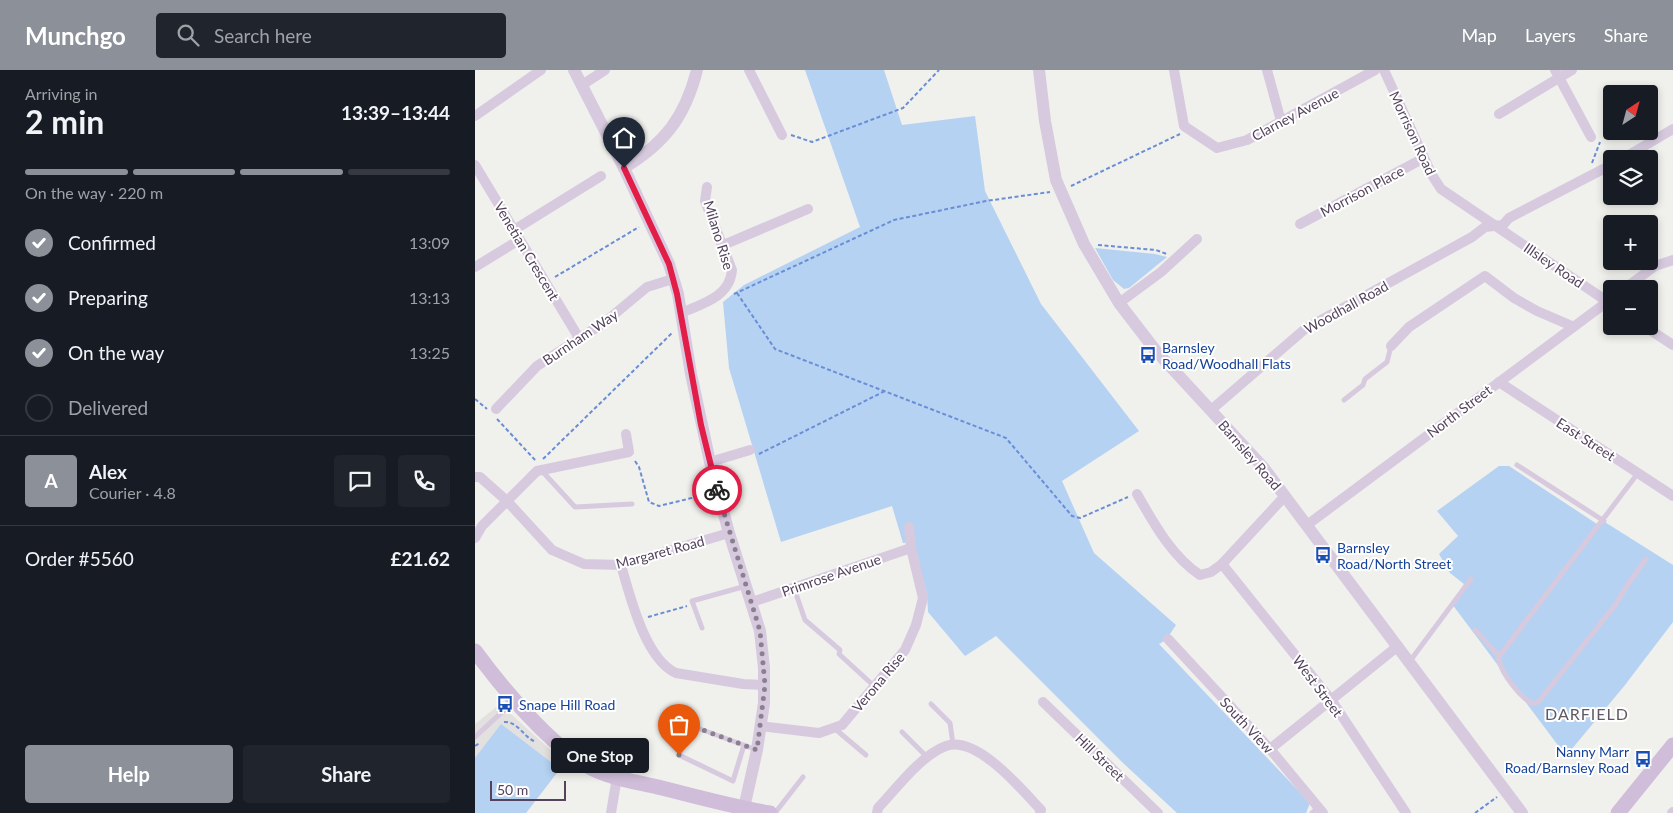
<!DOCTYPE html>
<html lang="en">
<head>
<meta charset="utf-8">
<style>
  :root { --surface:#171b24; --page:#20242c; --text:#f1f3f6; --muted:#9ea1a6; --line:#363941; --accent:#8c9099 }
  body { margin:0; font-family:Lato,sans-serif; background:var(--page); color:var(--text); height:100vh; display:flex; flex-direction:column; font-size:19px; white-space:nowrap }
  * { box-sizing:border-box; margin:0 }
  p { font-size:16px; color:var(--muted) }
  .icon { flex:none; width:28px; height:28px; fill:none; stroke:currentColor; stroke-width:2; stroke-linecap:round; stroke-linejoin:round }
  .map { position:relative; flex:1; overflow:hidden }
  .drawer { display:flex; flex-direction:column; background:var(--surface); width:475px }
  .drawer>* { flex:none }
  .needle { width:32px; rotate:36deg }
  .tools { position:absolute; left:1128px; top:15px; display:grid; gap:10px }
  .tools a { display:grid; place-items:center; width:55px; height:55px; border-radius:5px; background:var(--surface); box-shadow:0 2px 8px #0003; font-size:25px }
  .scale { position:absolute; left:15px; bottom:12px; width:76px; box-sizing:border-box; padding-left:5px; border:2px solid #53435c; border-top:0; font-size:14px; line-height:18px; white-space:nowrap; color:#53435c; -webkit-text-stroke:4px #fff; paint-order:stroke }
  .pin { position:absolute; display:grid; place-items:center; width:42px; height:42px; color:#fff; margin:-51px -21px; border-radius:50% 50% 50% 0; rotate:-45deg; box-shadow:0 0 5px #0007 }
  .pin .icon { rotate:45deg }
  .courier { position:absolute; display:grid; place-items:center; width:50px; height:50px; margin:-25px; border:4px solid #e11d48; border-radius:50%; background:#fff; color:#222; box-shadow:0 1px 6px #0007 }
  .bubble { position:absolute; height:35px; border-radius:5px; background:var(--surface); box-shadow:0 2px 8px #0003; font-size:16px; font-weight:700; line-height:35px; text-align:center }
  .summary em { font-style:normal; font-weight:700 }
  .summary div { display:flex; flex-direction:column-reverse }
  .summary { display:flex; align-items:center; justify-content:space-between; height:85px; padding:0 25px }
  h1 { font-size:32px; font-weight:700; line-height:38px }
  .bar { display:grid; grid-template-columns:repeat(4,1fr); gap:8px 5px; align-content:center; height:60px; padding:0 25px }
  .bar i { height:6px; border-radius:4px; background:var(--line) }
  .bar .current { background:var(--accent) }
  .bar p { grid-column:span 4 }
  .line { display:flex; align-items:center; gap:12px; padding:0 25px; border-top:1px solid var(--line) }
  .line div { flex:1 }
  .round { display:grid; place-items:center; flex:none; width:52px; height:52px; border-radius:5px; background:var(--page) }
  ol { padding:0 25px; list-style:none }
  li { display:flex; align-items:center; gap:15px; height:55px }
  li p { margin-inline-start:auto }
  li .icon { padding:5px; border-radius:50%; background:var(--accent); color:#fff; stroke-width:4 }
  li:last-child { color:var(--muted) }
  li i { width:28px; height:28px; border:2px solid var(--line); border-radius:50% }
  .action { display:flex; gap:10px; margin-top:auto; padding:10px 25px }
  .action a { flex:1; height:58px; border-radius:5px; background:var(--accent); color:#fff; font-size:20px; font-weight:700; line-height:58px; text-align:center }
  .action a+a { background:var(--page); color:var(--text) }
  header { display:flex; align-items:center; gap:30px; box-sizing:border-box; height:70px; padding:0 25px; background:var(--accent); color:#fff }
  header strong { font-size:24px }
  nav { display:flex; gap:28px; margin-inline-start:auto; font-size:18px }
  .search { width:350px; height:45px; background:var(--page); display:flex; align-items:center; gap:12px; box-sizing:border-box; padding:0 18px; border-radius:5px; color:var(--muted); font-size:19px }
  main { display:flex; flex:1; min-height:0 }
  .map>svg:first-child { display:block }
  .education { fill:#e2e1df }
  .green { fill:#b5d2f3 }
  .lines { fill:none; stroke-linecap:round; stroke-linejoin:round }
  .path { stroke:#6a8ed5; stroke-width:2; stroke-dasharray:4 2.5; stroke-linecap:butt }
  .service { stroke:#d7cadf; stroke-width:5 }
  .minor { stroke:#d7cadf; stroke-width:10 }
  .tertiary { stroke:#d7cadf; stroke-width:12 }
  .secondary { stroke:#d0bdd9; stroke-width:15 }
  .done { stroke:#8a808f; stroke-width:5; stroke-dasharray:0 9 }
  .route { stroke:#e11d48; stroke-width:6 }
  .labels { text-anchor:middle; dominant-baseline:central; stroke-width:4; stroke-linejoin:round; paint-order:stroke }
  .street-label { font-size:14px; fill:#53435c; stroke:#fff }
  .transit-label { font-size:14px; fill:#164399; stroke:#fff; text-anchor:start }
  .quarter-label { font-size:16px; letter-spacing:1px; fill:#605963; stroke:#fff }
</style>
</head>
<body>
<header>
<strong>Munchgo</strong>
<div class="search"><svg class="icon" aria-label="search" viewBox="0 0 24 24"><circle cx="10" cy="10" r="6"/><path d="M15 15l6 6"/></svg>Search here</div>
<nav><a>Map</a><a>Layers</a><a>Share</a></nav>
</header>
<main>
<section class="drawer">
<div class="summary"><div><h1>2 min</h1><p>Arriving in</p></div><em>13:39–13:44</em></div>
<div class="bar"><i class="current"></i><i class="current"></i><i class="current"></i><i></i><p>On the way · 220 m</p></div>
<ol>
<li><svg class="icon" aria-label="check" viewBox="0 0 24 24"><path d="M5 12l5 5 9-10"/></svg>Confirmed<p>13:09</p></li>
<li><svg class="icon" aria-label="check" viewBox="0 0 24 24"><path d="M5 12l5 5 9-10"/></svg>Preparing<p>13:13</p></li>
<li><svg class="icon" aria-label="check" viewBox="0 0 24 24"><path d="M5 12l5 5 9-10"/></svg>On the way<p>13:25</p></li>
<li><i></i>Delivered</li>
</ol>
<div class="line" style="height:90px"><b class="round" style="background:var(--accent);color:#fff">A</b><div><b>Alex</b><p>Courier · 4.8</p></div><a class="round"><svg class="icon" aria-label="chat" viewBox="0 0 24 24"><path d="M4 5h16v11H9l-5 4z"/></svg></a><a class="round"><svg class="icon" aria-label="phone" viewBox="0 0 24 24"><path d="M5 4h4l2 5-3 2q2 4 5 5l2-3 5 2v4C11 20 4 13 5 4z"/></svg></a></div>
<div class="line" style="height:65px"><div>Order #5560</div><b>£21.62</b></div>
<div class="action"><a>Help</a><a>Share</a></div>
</section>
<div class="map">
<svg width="1198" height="743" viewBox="0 0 1198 743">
  <rect width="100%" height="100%" fill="#f0f0ed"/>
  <path class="education" d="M25,634L89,692L51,743H0V654Z"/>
  <g class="green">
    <path d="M330,0H409L427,55L500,46L510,121L566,234L664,361L587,411L619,483L701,555L691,570L684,574L835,733L831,743H702L647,692L521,566L490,586L453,542L452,523L435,472L428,473L417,436L306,472L254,298L248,232L269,215L385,157Z"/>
    <path d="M620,178L680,184L692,187L654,218L649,219L638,210Z"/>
    <path d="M1024,396H1034L1122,454L1125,449L1198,495V552L1150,615L1091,686L977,534L989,514L975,503L964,484L983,466L962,441Z"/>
    <path d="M26,654L85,699L51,743H0V688Z"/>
  </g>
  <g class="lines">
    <g class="path">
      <path d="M316,65L337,72L428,38L464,0"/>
      <path d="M1117,93L1125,72"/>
      <path d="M596,116L705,64"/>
      <path d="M623,175L681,180L692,184"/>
      <path d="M80,207L164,157"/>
      <path d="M262,223L300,279L531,368L597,446L605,448L653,427"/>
      <path d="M259,224L419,150L511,131L575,122"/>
      <path d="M0,329L12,339"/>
      <path d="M22,349L61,391"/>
      <path d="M284,384L410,321"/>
      <path d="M68,389L197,263"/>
      <path d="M160,391L164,397L174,432L184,436L233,424"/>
      <path d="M173,547L212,536"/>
      <path d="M29,652C43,651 49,668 61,672"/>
      <path d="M0,676L5,673"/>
      <path d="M1000,743L1022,727"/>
    </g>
    <g class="service">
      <path d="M869,330L888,315L890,309L912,292L916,276"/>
      <path d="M1042,395L1129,451"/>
      <path d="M67,401L100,437L157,434"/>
      <path d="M1163,403L1023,588C1027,603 1044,628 1059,634L1064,631L1141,534L1153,514L1171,489"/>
      <path d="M319,518L330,550L365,580L364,584L399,616"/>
      <path d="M227,558L217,531L271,516"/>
      <path d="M1000,560L1024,586"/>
      <path d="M935,591L996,509"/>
      <path d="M456,634L475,653L478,674"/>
      <path d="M359,658L391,685"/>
      <path d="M427,662L453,688"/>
      <path d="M0,667L38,632"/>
      <path d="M269,675L258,711L204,685L217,656C239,664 260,672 282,680"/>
      <path d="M300,743L328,707"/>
      <path d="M837,743L843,737"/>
    </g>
    <g class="minor">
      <path d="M274,0L307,65"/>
      <path d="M699,0L709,56L742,78L772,70L900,0"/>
      <path d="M792,0L806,51"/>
      <path d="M909,0L957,105L966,119L1136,234"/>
      <path d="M1080,0L1116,67"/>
      <path d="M107,15L130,0"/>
      <path d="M1024,44L1097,0"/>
      <path d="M0,46L66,0"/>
      <path d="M1147,89L1198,59"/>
      <path d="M0,95L104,268"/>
      <path d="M825,154L949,88"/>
      <path d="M39,160L126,106"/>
      <path d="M246,176L333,139"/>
      <path d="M0,197L44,170"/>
      <path d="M1149,219L1180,196L1198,190"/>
      <path d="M644,233L686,202L722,169"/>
      <path d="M206,243C227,234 255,227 257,200L230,131L232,117"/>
      <path d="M1169,256L1198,275"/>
      <path d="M916,276L934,257L1010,206L1039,228L1062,241L1097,256"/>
      <path d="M1024,312L1198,426"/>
      <path d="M21,339L62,296L130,252L172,217L198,209"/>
      <path d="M736,340L830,259L997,167L1010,157L1028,155L1034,148L1136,95"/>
      <path d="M235,392L275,380"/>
      <path d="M0,407H5L32,431L77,480L109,494L146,495L254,463"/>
      <path d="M662,424C678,452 697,487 725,505L736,502L747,494L810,426"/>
      <path d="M832,455L1136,229"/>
      <path d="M0,468L7,456L62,401L154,382L151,364"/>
      <path d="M747,494L857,631L931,743"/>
      <path d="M146,495C155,526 170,589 201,603L268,614L290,615"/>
      <path d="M277,532L436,478"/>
      <path d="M693,569L795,679L848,743"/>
      <path d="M568,632L683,743"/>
      <path d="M285,656L344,663L367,655L430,580L441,555L448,528L436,478L434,457"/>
      <path d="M795,679L923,576"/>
      <path d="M136,743L142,707"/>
      <path d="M402,743L403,738C421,719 446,685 471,676C502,665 547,720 566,740L565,743"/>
      <path d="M1197,743L1198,742"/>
    </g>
    <g class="tertiary">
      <path d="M99,0L149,98L194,194L203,224L216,304L235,392L254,463L285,561L289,598V633L282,680L269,738"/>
      <path d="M564,0L570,51L581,110L609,174L644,233L681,281L788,397L1047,743"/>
      <path d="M149,98C190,73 210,47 222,0"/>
    </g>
    <g class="secondary">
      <path d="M0,581C28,619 74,674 114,697C136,709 164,712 187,718C223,727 259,737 295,743"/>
      <path d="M1143,743L1198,675"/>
    </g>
  </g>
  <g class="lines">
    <path class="done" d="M204,685L217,656L282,680L290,615L285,561L242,420"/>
    <path class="route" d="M149,98L194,194L202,224L226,355L242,420"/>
  </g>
  <defs>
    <g id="bus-bare" transform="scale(1.35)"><path d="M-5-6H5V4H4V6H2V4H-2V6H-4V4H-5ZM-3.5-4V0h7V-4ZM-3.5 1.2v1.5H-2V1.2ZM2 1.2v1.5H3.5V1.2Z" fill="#1a4fb4" stroke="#fff" stroke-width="2.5" paint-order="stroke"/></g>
  </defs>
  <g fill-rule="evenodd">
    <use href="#bus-bare" x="673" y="285"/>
    <use href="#bus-bare" x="848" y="485"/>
    <use href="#bus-bare" x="30" y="634"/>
    <use href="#bus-bare" x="1168" y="689"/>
  </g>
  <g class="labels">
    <g class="street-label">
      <text transform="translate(820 44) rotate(-28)">Clarney Avenue</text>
      <text transform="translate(938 63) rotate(65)">Morrison Road</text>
      <text transform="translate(887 121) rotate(-28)">Morrison Place</text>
      <text transform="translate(244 165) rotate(73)">Milano Rise</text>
      <text transform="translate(52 181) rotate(59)">Venetian Crescent</text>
      <text transform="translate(1079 195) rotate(34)">Illsley Road</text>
      <text transform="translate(871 237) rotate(-29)">Woodhall Road</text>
      <text transform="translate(105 267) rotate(-34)">Burnham Way</text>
      <text transform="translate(984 341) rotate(-37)">North Street</text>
      <text transform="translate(1111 369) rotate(33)">East Street</text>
      <text transform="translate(775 385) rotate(49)">Barnsley Road</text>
      <text transform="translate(185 482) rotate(-15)">Margaret Road</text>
      <text transform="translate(356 505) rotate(-19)">Primrose Avenue</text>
      <text transform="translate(403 612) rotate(-50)">Verona Rise</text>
      <text transform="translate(843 616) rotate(53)">West Street</text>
      <text transform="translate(772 655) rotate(47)">South View</text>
      <text transform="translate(625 687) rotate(44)">Hill Street</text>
    </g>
    <g class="transit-label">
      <text x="687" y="277">Barnsley<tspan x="687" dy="16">Road/Woodhall Flats</tspan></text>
      <text x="862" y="477">Barnsley<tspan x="862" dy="16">Road/North Street</tspan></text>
      <text x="44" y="634">Snape Hill Road</text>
      <text x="1154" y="681" text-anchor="end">Nanny Marr<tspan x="1154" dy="16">Road/Barnsley Road</tspan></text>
    </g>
    <g class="quarter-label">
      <text x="1112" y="643">DARFIELD</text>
    </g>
  </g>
</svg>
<div class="tools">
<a><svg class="needle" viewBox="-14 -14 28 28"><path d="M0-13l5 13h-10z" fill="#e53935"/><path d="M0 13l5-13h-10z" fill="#9ea1a6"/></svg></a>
<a><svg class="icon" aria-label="layers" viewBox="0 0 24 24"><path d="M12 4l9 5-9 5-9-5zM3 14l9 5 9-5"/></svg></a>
<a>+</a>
<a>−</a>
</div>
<div class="scale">50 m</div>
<div class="pin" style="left:204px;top:685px;background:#ea580c"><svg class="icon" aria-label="bag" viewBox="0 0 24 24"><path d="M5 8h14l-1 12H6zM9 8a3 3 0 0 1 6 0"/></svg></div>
<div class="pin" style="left:149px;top:98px;background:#1f2937"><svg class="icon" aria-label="home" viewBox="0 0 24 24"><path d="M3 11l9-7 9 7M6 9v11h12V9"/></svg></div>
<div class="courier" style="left:242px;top:420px"><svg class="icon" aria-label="bike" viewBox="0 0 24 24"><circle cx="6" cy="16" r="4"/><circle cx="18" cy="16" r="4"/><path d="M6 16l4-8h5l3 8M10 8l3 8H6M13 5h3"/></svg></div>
<div class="bubble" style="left:76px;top:668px;width:98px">One Stop</div>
</div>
</main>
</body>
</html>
